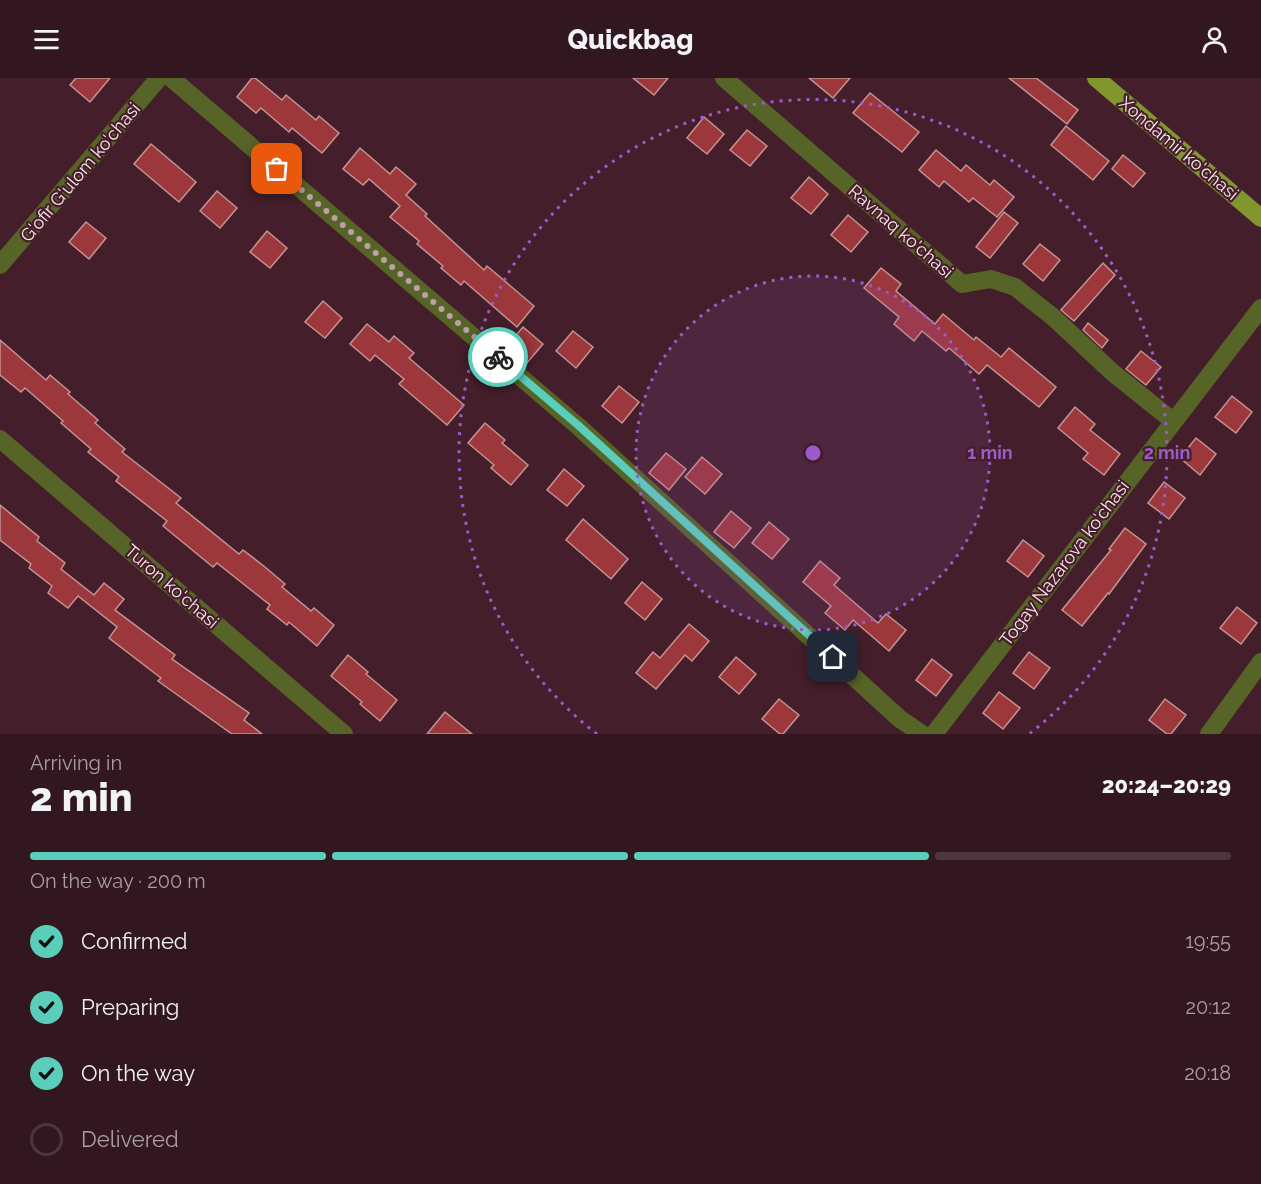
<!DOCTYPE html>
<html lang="en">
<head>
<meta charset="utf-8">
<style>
  :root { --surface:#331720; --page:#3b2029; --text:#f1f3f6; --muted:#a99fa5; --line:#4e363e; --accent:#5bcebb }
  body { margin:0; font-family:Raleway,sans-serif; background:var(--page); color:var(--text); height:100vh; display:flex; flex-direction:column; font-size:22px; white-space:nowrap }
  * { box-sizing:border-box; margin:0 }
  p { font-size:20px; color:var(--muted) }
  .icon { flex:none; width:33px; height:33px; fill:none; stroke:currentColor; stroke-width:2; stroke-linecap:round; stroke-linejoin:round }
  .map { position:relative; height:656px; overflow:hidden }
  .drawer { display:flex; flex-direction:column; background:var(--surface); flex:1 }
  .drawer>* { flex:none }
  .pin { position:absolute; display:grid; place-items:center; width:51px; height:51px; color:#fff; margin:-26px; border-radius:12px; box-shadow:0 3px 9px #0006 }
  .courier { position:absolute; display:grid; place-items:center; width:60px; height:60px; margin:-30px; border:4px solid #5bcebb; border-radius:50%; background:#fff; color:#222; box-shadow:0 2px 8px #0007 }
  .headline em { font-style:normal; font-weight:800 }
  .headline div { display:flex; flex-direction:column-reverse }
  .headline { display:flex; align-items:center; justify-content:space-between; height:102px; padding:0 30px }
  h1 { font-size:39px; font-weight:800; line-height:45px }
  .bar { display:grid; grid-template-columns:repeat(4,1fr); gap:9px 6px; align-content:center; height:72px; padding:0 30px }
  .bar i { height:8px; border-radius:4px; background:var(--line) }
  .bar .selected { background:var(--accent) }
  .bar p { grid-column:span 4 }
  ol { padding:0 30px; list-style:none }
  li { display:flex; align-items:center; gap:18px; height:66px }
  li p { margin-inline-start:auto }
  li .icon { padding:6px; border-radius:50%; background:var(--accent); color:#111; stroke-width:4 }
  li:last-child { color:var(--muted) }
  li i { width:33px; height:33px; border:3px solid var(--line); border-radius:50% }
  header { display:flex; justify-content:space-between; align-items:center; height:78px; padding:0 30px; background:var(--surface); font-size:27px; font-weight:800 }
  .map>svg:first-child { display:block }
  .building { fill:#9c373c; stroke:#c49492; stroke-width:1.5 }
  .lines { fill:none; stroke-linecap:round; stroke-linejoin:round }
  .minor { stroke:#566427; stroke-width:18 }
  .major { stroke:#81972e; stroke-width:18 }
  .done { stroke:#bd9fa7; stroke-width:6; stroke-dasharray:0 10.8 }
  .route { stroke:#5bcebb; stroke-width:8 }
  .ring { fill:none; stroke:#9c5aca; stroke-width:3; stroke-dasharray:3 6 }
  .labels { text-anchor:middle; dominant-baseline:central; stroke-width:4.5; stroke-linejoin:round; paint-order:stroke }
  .street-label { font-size:18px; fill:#fee4ea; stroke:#441f2b }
  .centre { fill:#9c5aca; stroke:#441f2b; stroke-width:3 }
  .ring-label { font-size:18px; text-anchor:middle; font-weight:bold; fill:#9c5aca; stroke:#441f2b; stroke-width:4.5; stroke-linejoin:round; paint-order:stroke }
</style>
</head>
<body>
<header><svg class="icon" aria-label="menu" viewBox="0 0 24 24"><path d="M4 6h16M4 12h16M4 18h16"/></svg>Quickbag<svg class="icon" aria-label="person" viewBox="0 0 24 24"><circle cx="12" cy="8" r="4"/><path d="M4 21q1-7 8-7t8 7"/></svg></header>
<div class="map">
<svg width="1261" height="656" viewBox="0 0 1261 656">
  <rect width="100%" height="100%" fill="#441f2b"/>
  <g class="building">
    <path d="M76,0H110L90,24L70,7Z"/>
    <path d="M252,0H255L282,22L286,17L316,42L319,38L339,55L322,75L292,50L289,54L261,30L256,35L237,19Z"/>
    <path d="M633,0H668L654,17Z"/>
    <path d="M809,0H850L833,20Z"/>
    <path d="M1009,0H1036L1078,32L1067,46Z"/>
    <path d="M870,15L919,54L902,74L853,35Z"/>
    <path d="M704,39L724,56L707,76L687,60Z"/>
    <path d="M1066,48L1109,83L1093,102L1051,67Z"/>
    <path d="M747,52L767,68L750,88L730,72Z"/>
    <path d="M151,66L196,104L179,124L134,86Z"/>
    <path d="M360,70L390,96L396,89L416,106L406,117L427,136L425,138L484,192L487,188L534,228L517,249L464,203L461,207L441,190L443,188L417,166L419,163L390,139L400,128L369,101L363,107L343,91Z"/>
    <path d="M936,72L961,93L966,87L990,107L994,102L1014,119L997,139L973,120L969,124L944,103L939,109L919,92Z"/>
    <path d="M1123,77L1145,95L1133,109L1112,91Z"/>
    <path d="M809,99L828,116L811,136L791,120Z"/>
    <path d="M217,113L237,130L220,150L200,133Z"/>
    <path d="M1004,134L1018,145L990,180L976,169Z"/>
    <path d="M848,137L868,154L851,174L831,157Z"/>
    <path d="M86,144L106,160L89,181L69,164Z"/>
    <path d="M267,153L287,170L270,190L250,174Z"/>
    <path d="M1040,166L1060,182L1043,203L1023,186Z"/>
    <path d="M1103,185L1115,197L1074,243L1061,232Z"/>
    <path d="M881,190L901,206L896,213L935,246L943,236L974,262L976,259L1001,279L1009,270L1056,309L1039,329L987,287L979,296L949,270L946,273L922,253L914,263L894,246L899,239L864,210Z"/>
    <path d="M323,223L342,240L325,260L305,244Z"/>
    <path d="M1088,245L1108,262L1102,270L1083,252Z"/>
    <path d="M367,246L389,264L394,258L414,275L409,280L464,327L447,347L399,306L404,301L375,277L370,283L350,266Z"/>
    <path d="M523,249L543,266L526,286L506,269Z"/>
    <path d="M573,253L593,269L576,290L556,273Z"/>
    <path d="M0,262L46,302L50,297L70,314L68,316L98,342L95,345L125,371L122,374L181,420L176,425L239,476L243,472L265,489L285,506L282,509L311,533L314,530L334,547L317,568L289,544L287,547L267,531L270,527L246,508L217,485L213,489L163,448L167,443L116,403L119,399L88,374L91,371L61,345L63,343L25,310L21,314L0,297Z"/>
    <path d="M1141,273L1161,289L1146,307L1126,291Z"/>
    <path d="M619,308L639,324L622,345L602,328Z"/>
    <path d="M1232,318L1252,334L1236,355L1215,339Z"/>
    <path d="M1075,329L1095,346L1090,352L1120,376L1104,397L1083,381L1088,375L1058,350Z"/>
    <path d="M485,345L505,362L502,365L528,387L511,407L491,390L494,387L468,365Z"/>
    <path d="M1196,360L1216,376L1200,397L1180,380Z"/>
    <path d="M666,375L686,391L669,412L649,395Z"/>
    <path d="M702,379L722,396L705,416L685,399Z"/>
    <path d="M564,391L584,408L567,428L547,412Z"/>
    <path d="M1164,404L1185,420L1169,441L1148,425Z"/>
    <path d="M0,427L39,459L37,463L65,485L61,491L94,517L104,505L124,521L115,532L175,577L172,581L249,635L244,642L262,656H232L158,603L161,600L109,560L117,549L78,518L68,530L48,515L52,508L29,490L31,486L0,462Z"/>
    <path d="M731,433L751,450L734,470L714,454Z"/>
    <path d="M583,441L628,481L611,501L566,462Z"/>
    <path d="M769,444L789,461L772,481L752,465Z"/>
    <path d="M1125,450L1146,466L1109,516L1108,515L1082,548L1062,532L1111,472L1109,471Z"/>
    <path d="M1023,462L1044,478L1028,499L1007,483Z"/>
    <path d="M820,483L840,500L834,507L878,545L886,536L906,552L889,573L853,542L845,552L825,535L831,528L803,504Z"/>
    <path d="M642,504L662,521L645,542L625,525Z"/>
    <path d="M1237,529L1257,545L1241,566L1220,550Z"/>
    <path d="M689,546L709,563L692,583L685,577L656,611L636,595L653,574L660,580Z"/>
    <path d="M1029,574L1050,590L1034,611L1013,595Z"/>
    <path d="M348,577L368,594L366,596L397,622L380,643L360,626L362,624L331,598Z"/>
    <path d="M736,579L756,596L739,616L719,599Z"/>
    <path d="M932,581L952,597L936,618L916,602Z"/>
    <path d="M999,614L1020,630L1003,651L983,635Z"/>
    <path d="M779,621L799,637L783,656H780L762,641Z"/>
    <path d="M1165,621L1186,637L1171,656H1167L1149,642Z"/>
    <path d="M445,634L472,656H427Z"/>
  </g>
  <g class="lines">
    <g class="minor">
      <path d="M171,0L579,349L900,641L922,656"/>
      <path d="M724,0L962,206L991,201L1015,209L1053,239L1112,294L1173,343"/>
      <path d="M0,187L159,0"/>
      <path d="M0,361L344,656"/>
      <path d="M934,656L1261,230"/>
      <path d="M1209,656L1261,584"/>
    </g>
    <path class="major" d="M1096,0L1261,140"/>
  </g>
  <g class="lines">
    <path class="done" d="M277,91L498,279"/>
    <path class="route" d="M498,279L579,348L833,579"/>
  </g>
  <circle cx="813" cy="375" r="177" fill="#9c5aca" fill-opacity=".12"/>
  <g class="ring">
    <circle cx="813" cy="375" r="177"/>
    <path d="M597 656A354 354 0 1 1 1029 656"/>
  </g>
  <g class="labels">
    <g class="street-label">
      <text transform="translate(1179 70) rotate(40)">Xondamir ko'chasi</text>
      <text transform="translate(80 94) rotate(-50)">G'ofir G'ulom ko'chasi</text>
      <text transform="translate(901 153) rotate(41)">Ravnaq ko'chasi</text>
      <text transform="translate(1064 485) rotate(-53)">Togay Nazarova ko'chasi</text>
      <text transform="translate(172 508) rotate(41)">Turon ko'chasi</text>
    </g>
  </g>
  <circle cx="813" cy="375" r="9" class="centre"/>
  <g class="ring-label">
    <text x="990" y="381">1 min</text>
    <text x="1167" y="381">2 min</text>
  </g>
</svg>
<div class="pin" style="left:277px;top:91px;background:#ea580c"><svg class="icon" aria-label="bag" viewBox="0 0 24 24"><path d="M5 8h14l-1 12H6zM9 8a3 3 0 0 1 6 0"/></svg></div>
<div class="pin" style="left:833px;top:579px;background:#1f2937"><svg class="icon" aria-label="home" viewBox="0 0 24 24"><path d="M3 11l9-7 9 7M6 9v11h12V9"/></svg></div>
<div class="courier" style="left:498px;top:279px"><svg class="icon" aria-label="bike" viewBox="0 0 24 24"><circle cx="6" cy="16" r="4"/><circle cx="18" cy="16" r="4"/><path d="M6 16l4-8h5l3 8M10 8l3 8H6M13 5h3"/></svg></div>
</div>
<section class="drawer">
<div class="headline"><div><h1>2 min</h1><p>Arriving in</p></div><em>20:24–20:29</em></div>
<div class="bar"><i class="selected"></i><i class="selected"></i><i class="selected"></i><i></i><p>On the way · 200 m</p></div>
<ol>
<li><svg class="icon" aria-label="check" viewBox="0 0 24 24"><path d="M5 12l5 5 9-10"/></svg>Confirmed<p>19:55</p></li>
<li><svg class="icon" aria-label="check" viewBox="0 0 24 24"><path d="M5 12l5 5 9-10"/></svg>Preparing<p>20:12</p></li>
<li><svg class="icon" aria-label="check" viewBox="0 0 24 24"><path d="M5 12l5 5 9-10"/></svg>On the way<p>20:18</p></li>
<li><i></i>Delivered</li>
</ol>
</section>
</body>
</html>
